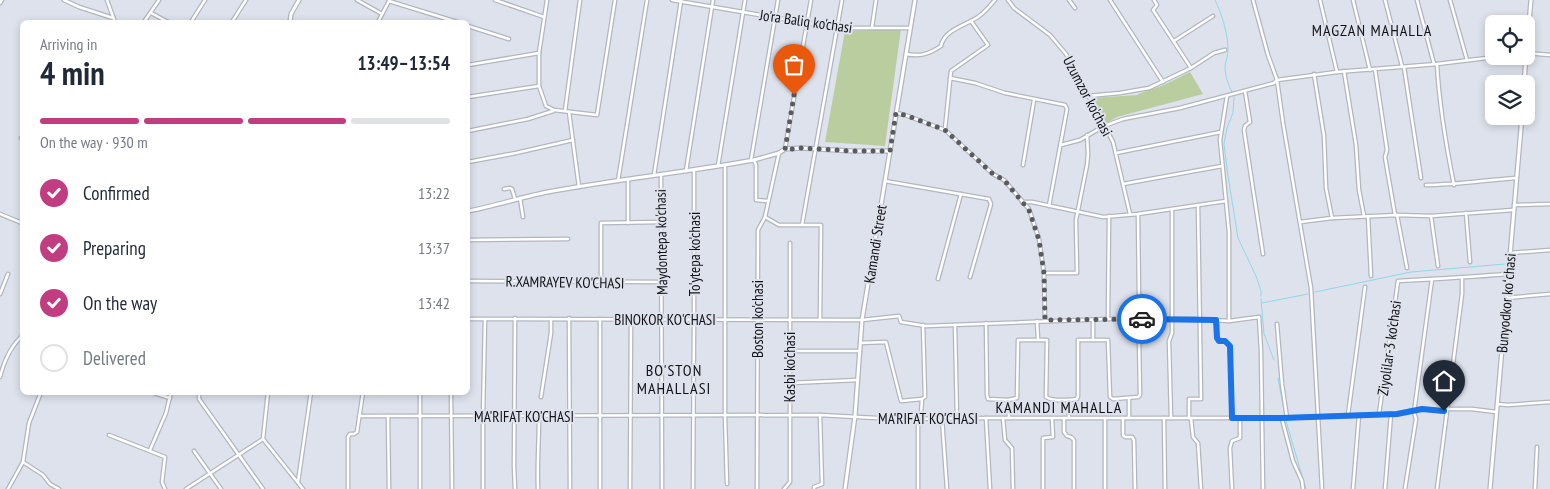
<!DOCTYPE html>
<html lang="en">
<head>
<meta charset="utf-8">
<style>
  :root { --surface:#fff; --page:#f6f6f7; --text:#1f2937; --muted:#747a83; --line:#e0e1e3; --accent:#c03d82 }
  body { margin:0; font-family:"PT Sans Narrow",sans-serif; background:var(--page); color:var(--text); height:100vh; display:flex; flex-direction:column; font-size:19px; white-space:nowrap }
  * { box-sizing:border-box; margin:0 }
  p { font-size:16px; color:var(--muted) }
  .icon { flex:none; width:28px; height:28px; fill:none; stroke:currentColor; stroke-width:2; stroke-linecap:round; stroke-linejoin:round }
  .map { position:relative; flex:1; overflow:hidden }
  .panel { position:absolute; left:20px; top:20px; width:450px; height:375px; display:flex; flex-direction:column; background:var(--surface); border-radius:8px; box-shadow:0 2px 8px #0003 }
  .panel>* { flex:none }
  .buttons { position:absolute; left:1485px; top:15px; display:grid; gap:10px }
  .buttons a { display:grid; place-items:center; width:50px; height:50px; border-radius:8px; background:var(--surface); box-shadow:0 2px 8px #0003; font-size:25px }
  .pin { position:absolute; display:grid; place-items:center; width:42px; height:42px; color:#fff; margin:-51px -21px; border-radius:50% 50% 50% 0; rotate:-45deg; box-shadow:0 0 5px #0007 }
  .pin .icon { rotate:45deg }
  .courier { position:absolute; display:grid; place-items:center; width:50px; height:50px; margin:-25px; border:4px solid #1a73e8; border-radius:50%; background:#fff; color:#222; box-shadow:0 1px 6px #0007 }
  .head em { font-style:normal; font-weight:700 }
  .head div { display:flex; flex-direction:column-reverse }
  .head { display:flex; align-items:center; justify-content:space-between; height:85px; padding:0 20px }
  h1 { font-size:32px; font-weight:700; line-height:38px }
  .bar { display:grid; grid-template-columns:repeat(4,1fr); gap:8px 5px; align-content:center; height:60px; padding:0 20px }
  .bar i { height:6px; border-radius:4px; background:var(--line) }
  .bar .selected { background:var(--accent) }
  .bar p { grid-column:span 4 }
  ol { padding:0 20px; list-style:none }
  li { display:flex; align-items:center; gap:15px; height:55px }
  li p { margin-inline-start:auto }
  li .icon { padding:5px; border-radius:50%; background:var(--accent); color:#fff; stroke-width:4 }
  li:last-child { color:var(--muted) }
  li i { width:28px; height:28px; border:2px solid var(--line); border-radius:50% }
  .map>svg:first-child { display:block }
  .green { fill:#b9cd9f }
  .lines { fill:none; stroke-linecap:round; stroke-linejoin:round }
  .stream { stroke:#8fd8ea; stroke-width:1 }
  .street-casing { stroke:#b2b6bf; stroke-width:5 }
  .secondary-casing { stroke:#b2b6bf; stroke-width:5.5 }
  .street { stroke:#fff; stroke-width:2.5 }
  .secondary { stroke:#fff; stroke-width:3 }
  .done { stroke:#595b61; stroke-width:5; stroke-dasharray:0 9 }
  .route { stroke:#1a73e8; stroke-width:6 }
  .labels { text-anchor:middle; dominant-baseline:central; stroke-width:4; stroke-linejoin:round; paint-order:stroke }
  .street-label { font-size:15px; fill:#111216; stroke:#dee2ec }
  .neighbourhood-label { font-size:16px; letter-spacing:1px; fill:#111216; stroke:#dee2ec }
</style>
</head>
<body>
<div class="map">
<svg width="1550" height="489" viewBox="0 0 1550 489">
  <rect width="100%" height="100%" fill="#dee2ec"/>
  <g class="green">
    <path d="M901,29L885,146L825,142L845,31Z"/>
    <path d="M1190,72L1203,94L1117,117L1105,124L1091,98L1138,95V94L1164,85Z"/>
  </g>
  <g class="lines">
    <g class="stream">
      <path d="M1215,0C1222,14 1228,34 1228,50C1228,55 1226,60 1225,66C1225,76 1228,84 1232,92"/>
      <path d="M1234,97L1233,113L1227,128L1224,144L1228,176L1238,238L1256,276L1261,291V296"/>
      <path d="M1315,292L1411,272L1505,264"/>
      <path d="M1261,299L1264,334L1274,360"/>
      <path d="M1262,303L1308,294"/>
      <path d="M1278,378L1285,416"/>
      <path d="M1286,421L1306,489"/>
    </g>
    <g class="street-casing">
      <g id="street">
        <path d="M64,0L79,7L113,18"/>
        <path d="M107,0L115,22"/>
        <path d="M357,0L382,14"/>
        <path d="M495,0L544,17"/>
        <path d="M547,0L539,53V86L546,106L554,110L597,115L615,0"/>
        <path d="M672,0L837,28H910"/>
        <path d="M1008,0L1014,8L1050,35L1066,54L1113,142L1130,214"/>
        <path d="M1069,0L1075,8"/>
        <path d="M1110,0L1163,82"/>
        <path d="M1154,0L1157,5L1153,10L1191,68"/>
        <path d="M1253,0L1268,55L1277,80L1283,123L1311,288L1322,489"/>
        <path d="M1320,0L1337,72"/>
        <path d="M1353,0L1370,70"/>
        <path d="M1385,0L1402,66"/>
        <path d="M1417,0L1434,64"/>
        <path d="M1450,0L1467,60"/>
        <path d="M389,1L457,22"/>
        <path d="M0,3L2,0"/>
        <path d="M151,13L168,22"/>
        <path d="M144,22L159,0"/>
        <path d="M191,22L205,0"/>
        <path d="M232,22L246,0"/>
        <path d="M378,22L389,1"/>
        <path d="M468,26L509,39"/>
        <path d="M872,27L876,0"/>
        <path d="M1174,41L1213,16"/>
        <path d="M1526,53L1550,55"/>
        <path d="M906,54C920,57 929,54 941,46C944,30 966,25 978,17C984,13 990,6 995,0"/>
        <path d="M1437,64C1439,105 1446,145 1454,185"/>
        <path d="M468,65L539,53"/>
        <path d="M1404,67L1421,178"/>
        <path d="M1375,69L1387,150L1385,157L1395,215"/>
        <path d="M1344,71L1356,145L1359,190L1364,216"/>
        <path d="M1314,74L1324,136L1326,188L1332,218"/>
        <path d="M950,78L975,83L1005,93L1065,105L1067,109L1049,206"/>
        <path d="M1245,91L1250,122L1245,126L1244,130L1263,254"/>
        <path d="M1088,96L1120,93L1149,88L1191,68L1214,53L1225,50"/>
        <path d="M1227,96L1220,140L1229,232V321"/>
        <path d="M468,97L539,86"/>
        <path d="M565,111L580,0"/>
        <path d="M569,112L579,187"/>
        <path d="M896,113L905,115L945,130L993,174L1004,180L1029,209L1039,239L1044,273L1045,321"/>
        <path d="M945,129L951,71L988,45L971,21"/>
        <path d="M468,131L528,119L553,111"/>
        <path d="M21,138L22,139"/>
        <path d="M1061,145L1080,140L1104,126L1123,119L1180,108L1274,83L1277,80L1337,72L1437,64L1503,56"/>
        <path d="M785,149L811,0"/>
        <path d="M1116,153L1221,132"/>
        <path d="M751,160L778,0"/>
        <path d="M754,160L756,165V200L768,201"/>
        <path d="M468,162L516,153L573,140"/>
        <path d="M725,165V416L727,484"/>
        <path d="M1023,165L1034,100"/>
        <path d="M718,166L745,0"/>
        <path d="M686,171L713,0"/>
        <path d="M654,175L681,1"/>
        <path d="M661,175L662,489"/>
        <path d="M618,181L647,0"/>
        <path d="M885,181L989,199L991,204L970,277"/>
        <path d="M1123,184L1222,166"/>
        <path d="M1426,185C1456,185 1486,180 1516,178"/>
        <path d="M504,189L510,188L512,189L515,199"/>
        <path d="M520,198L523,217"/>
        <path d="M1022,202H1032L1103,217L1138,214L1226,201"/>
        <path d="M1514,205L1550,204"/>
        <path d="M1466,213L1470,262"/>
        <path d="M0,214L22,223"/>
        <path d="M1397,215L1407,268"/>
        <path d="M1368,216L1371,276"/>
        <path d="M1431,216L1438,266"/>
        <path d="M765,217L779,225H821L820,319"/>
        <path d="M1300,222L1332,218L1397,215L1431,216L1513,210"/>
        <path d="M628,223V180"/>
        <path d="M802,225L842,0"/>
        <path d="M468,240L568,239"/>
        <path d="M1510,253L1550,250"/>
        <path d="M1044,273H1077L1076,220L1087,165L1088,154L1087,135"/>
        <path d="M938,279L961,194"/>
        <path d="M468,281L662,282"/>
        <path d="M601,282V223L661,222"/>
        <path d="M0,294L8,274"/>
        <path d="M1506,298L1550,294"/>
        <path d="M569,318L570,489"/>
        <path d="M468,319L862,320L899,316L901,322L926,326L1108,319H1199L1229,321L1259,317L1261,351L1263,489"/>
        <path d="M600,319V489"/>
        <path d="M1108,319L1109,216"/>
        <path d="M1093,320V340"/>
        <path d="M1217,320V338L1219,341H1225L1230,346L1232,418"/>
        <path d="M1037,321L1038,339"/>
        <path d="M986,323L987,395L988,399L1008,400L1017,398L1018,340H1047L1046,397C1054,402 1068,400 1077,399L1078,396V340H1108L1110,397L1113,399L1138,397L1140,395L1139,339L1146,335L1145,319L1139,299L1138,214"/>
        <path d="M1277,324L1282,384L1287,418"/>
        <path d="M955,325L957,419"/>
        <path d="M860,343L886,342L901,401L922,399"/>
        <path d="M789,351H860"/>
        <path d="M0,377C4,361 10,347 22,336"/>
        <path d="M790,383L858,380"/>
        <path d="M151,392L170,398"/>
        <path d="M199,392V399L263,489"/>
        <path d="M268,392L263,439L303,489"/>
        <path d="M420,392V489"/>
        <path d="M451,392L452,489"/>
        <path d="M541,397L551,333V319"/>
        <path d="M1129,399V418"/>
        <path d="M1008,400L1009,418"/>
        <path d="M1068,400L1069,418"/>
        <path d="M1497,404L1508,405L1550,402"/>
        <path d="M1379,414L1398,281C1435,279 1471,277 1508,274"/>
        <path d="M1348,415L1365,287"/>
        <path d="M359,416L820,415L895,419L991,418H1282L1397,414L1422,409L1444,411L1447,409H1472L1496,412"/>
        <path d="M388,416L389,489"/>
        <path d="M986,418L990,489"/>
        <path d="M1003,418L1005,440L1012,448L1013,489"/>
        <path d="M1064,418V432L1067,436L1071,437L1074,440V489"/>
        <path d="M1105,418V489"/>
        <path d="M1123,418V435L1125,437H1132L1134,440L1135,489"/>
        <path d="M1164,418L1165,489"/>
        <path d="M1171,418L1169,341L1172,333V209"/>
        <path d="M1189,418V399H1201L1198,205"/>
        <path d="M1191,418L1193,437L1198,443L1201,489"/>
        <path d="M942,419L947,489"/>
        <path d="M1282,419L1293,461L1302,481L1303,489"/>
        <path d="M109,435L165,457L162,482L165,489"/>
        <path d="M150,450L166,413L171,392"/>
        <path d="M194,451L221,489"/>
        <path d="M23,462L43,475L50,484L59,489"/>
        <path d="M298,482L311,392"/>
        <path d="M8,489L23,462L29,423L41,392"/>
        <path d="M186,489L263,439"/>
        <path d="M348,489V437L350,434H354L357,432L363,392"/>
        <path d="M483,489V416L485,319"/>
        <path d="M515,489L514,466L515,318"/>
        <path d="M538,489C537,465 539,441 539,416"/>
        <path d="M630,489L631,319"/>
        <path d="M693,489L694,320V170"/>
        <path d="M757,489L758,230L765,217L779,153"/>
        <path d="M784,489L790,482V243"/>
        <path d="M814,489V487L822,484L820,415"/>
        <path d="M918,489V419L921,414L922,399L925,397L923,325"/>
        <path d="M1043,489V438L1053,437L1052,419"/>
        <path d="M1232,489L1230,448L1232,441L1240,438V418"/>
        <path d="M1353,489L1359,415"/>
        <path d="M1385,489L1391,414"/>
        <path d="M1405,489L1416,419L1414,412L1432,279"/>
        <path d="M1437,489L1462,294V278"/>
        <path d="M1535,489L1537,447"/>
      </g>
    </g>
    <g class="secondary-casing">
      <g id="secondary">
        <path d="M290,22L291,14L299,0"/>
        <path d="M1526,56L1531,0"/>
        <path d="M1524,84L1526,56"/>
        <path d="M468,211C496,206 524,196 553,191C620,179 687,172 754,160L779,153L785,149L801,148L852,151H890"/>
        <path d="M845,489L855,416L862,320L915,0"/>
        <path d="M1490,489L1522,116"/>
      </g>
    </g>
    <use href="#street" class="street"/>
    <use href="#secondary" class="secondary"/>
  </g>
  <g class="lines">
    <path class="done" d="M794,95L785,150L801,148L852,151H890L896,113L905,115L945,130L993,174L1004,180L1029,210L1039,240L1044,273L1045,320L1142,319"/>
    <path class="route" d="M1142,319L1216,320L1217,338L1219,341H1225L1230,346L1232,418H1282L1397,414L1422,409L1444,411"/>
  </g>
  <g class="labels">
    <g class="street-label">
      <text transform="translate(806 21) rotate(8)">Jo'ra Baliq ko'chasi</text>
      <text transform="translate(1088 96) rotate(62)">Uzumzor ko'chasi</text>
      <text transform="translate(661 242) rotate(-91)">Maydontepa ko'chasi</text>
      <text transform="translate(875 244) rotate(-81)">Kamandi Street</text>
      <text transform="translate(694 254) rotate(-90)">To'ytepa ko'chasi</text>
      <text transform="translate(565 282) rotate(1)">R.XAMRAYEV KO'CHASI</text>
      <text transform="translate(1506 303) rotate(-85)">Bunyodkor koʻchasi</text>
      <text x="665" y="319">BINOKOR KO'CHASI</text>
      <text transform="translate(757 319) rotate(-90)">Boston ko'chasi</text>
      <text transform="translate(1389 348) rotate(-82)">Ziyolilar-3 ko'chasi</text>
      <text transform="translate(789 367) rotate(-90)">Kasbi ko'chasi</text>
      <text x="524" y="416">MA'RIFAT KO'CHASI</text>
      <text x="928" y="418">MA'RIFAT KO'CHASI</text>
    </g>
    <g class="neighbourhood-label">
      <text x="1372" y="30">MAGZAN MAHALLA</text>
      <text x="674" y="370">BO'STON<tspan x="674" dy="18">MAHALLASI</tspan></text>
      <text x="1059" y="407">KAMANDI MAHALLA</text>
    </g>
  </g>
</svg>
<div class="buttons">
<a><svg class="icon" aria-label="locate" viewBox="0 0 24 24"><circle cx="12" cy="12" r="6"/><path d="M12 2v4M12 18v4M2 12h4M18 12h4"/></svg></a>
<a><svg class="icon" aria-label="layers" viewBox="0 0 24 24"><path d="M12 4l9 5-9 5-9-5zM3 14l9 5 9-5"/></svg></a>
</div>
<div class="pin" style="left:794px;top:95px;background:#ea580c"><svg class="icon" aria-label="bag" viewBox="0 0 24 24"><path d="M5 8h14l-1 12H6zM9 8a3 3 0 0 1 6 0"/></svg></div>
<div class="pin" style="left:1444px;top:411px;background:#1f2937"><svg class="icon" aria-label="home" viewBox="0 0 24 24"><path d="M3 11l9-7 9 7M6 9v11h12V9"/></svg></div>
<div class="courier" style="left:1142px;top:319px"><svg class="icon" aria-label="car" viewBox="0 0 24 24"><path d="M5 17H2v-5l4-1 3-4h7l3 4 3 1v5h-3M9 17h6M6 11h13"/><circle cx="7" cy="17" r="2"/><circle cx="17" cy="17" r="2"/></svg></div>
<section class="panel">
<div class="head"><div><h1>4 min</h1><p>Arriving in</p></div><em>13:49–13:54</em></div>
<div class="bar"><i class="selected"></i><i class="selected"></i><i class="selected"></i><i></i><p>On the way · 930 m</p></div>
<ol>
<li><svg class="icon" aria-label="check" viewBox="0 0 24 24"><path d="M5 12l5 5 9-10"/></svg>Confirmed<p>13:22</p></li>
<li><svg class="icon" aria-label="check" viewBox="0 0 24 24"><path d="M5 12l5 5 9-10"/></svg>Preparing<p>13:37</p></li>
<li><svg class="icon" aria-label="check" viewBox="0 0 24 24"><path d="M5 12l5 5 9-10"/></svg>On the way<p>13:42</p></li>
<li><i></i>Delivered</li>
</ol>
</section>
</div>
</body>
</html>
